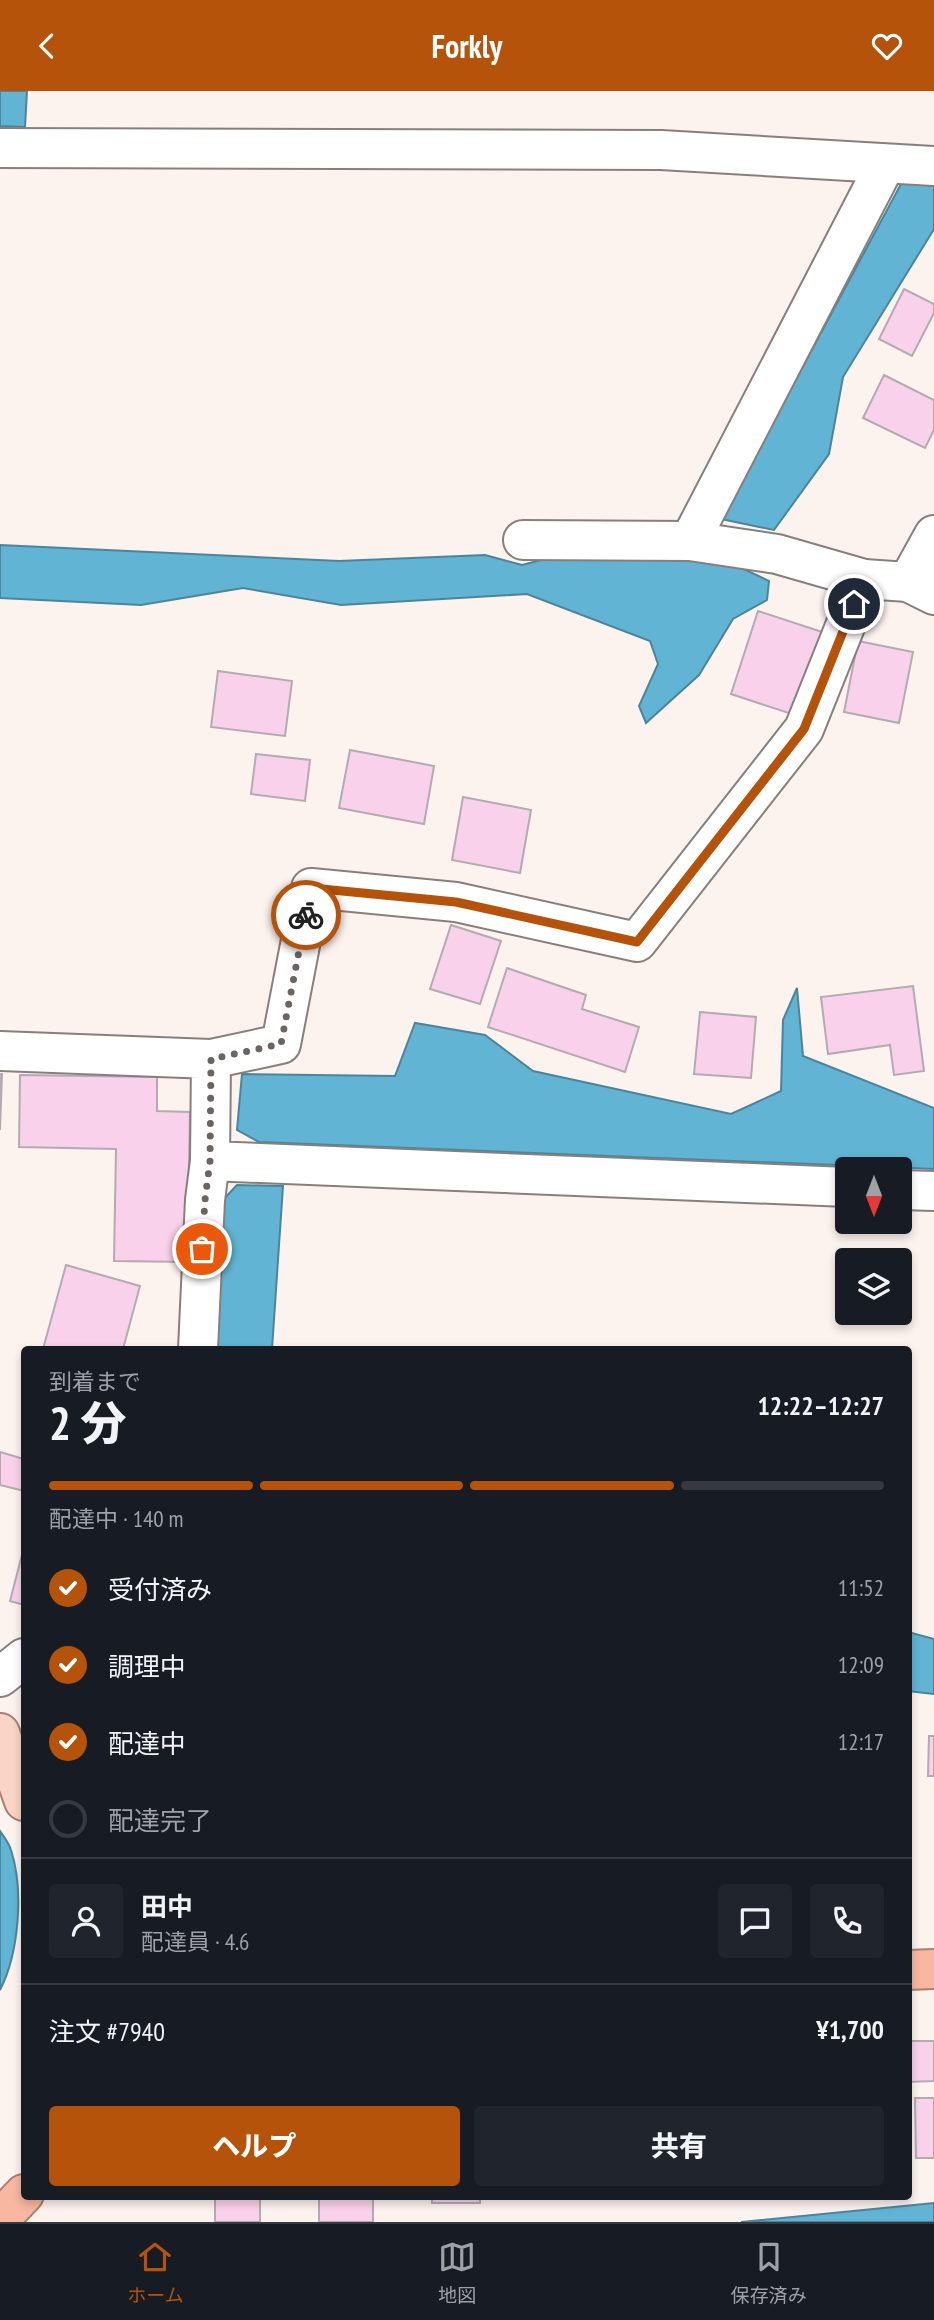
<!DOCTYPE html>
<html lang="ja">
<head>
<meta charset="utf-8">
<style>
  :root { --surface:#171b24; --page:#20242c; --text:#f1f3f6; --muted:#9ea1a6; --line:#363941; --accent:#b45309 }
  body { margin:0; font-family:"PT Sans Narrow","Noto Sans JP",sans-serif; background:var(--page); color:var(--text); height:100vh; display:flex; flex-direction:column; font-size:26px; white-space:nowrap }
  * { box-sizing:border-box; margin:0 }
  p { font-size:23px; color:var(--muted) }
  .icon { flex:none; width:38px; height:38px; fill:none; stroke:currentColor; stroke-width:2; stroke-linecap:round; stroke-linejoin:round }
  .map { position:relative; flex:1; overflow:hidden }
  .side { position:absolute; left:21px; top:1255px; width:891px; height:854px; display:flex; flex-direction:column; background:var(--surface); border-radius:7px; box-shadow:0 4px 10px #0003 }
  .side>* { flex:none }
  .needle { width:46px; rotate:180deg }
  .buttons { position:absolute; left:835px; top:1066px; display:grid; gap:14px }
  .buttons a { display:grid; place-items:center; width:77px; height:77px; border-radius:7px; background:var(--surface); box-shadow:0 4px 10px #0003; font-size:35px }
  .pin { position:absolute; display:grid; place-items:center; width:60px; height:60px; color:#fff; margin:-30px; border:4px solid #fff; border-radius:50%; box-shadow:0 2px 7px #0007 }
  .courier { position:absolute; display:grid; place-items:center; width:70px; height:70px; margin:-35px; border:5px solid #b45309; border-radius:50%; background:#fff; color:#222; box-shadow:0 2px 9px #0007 }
  .head em { font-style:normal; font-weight:800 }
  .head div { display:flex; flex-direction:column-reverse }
  .head { display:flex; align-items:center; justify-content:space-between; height:119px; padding:0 28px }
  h1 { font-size:46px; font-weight:800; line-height:52px }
  .bar { display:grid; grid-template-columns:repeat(4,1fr); gap:10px 7px; align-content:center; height:84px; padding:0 28px }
  .bar i { height:9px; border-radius:5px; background:var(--line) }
  .bar .selected { background:var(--accent) }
  .bar p { grid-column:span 4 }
  .line { display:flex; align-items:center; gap:18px; padding:0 28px; border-top:2px solid var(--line) }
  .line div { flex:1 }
  .round { display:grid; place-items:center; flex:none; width:74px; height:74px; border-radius:7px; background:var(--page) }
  ol { padding:0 28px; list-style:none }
  li { display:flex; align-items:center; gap:21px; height:77px }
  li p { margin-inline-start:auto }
  li .icon { padding:7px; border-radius:50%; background:var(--accent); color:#fff; stroke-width:4 }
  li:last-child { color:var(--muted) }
  li i { width:38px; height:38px; border:4px solid var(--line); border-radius:50% }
  .cta { display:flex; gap:14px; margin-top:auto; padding:14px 28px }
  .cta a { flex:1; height:80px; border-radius:7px; background:var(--accent); color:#fff; font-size:28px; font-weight:800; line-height:80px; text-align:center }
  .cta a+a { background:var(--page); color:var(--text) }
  header { display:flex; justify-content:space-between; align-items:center; height:91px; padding:0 28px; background:var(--accent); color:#fff; font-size:32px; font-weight:800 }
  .menu { display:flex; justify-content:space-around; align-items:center; height:98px; border-top:2px solid var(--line); background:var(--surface); font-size:19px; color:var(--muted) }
  .menu a { display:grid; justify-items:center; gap:4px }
  .menu .selected { color:var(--accent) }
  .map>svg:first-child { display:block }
  .water { fill:#61b4d3; stroke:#4c859a; stroke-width:2 }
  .building { fill:#f9d1ea; stroke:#b3abb0; stroke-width:2 }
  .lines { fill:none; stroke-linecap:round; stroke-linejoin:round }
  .minor-casing { stroke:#887f7c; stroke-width:42 }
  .major-casing { stroke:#aa7f70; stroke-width:42 }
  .highway-casing { stroke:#aa7f70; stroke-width:42 }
  .minor { stroke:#fff; stroke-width:38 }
  .major { stroke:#fad4c6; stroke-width:38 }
  .highway { stroke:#f7b7a0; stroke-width:38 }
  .done { stroke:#6a6462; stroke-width:7; stroke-dasharray:0 12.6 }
  .route { stroke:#b45309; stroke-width:9 }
</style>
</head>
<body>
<header><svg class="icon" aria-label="back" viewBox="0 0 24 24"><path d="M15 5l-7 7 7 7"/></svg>Forkly<svg class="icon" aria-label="heart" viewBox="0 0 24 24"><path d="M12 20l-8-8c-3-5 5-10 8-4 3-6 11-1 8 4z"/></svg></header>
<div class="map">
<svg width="934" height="2131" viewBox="0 0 934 2131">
  <rect width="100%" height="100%" fill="#fcf2ee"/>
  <g class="water">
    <path d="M0,0H27L25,36L0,35Z"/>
    <path d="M901,93H934V138L843,286L829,363L774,439L721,428Z"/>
    <path d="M0,454L339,470L485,464L522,474L553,466L727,470L769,490L767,509L733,528L699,584L646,632L639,615L658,573L650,550L527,503L341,514L243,497L141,514L0,507Z"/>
    <path d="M797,897L803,965L934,1017V1078L259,1051L237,1039L242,983L395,985L415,932L485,944L533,980L731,1023L781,1000L783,929Z"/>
    <path d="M237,1094L283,1095L272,1258H215L222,1110Z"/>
    <path d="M908,1541L934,1548V1603L908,1600Z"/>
    <path d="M0,1740C4,1746 9,1752 11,1759C24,1799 19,1862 0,1899Z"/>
    <path d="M934,2112V2131H741Z"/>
  </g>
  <g class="building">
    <path d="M904,198L934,213V222L912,265L879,248Z"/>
    <path d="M884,284L934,309V339L925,357L863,327Z"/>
    <path d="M758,520L825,542L798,625L731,603Z"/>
    <path d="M858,550L913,561L899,632L844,621Z"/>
    <path d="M218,580L292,590L285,645L211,636Z"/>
    <path d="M350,659L434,675L424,733L339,717Z"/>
    <path d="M256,663L310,669L305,710L251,703Z"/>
    <path d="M463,706L531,719L520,782L452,769Z"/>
    <path d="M451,834L501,850L480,913L430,898Z"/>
    <path d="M507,877L586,904L582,918L639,936L625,981L488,936Z"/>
    <path d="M913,895L924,980L894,984L890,954L828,963L821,906Z"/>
    <path d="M700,921L756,926L751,987L694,983Z"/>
    <path d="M0,983H2L0,1039Z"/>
    <path d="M20,984L157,986V1020L190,1021L187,1171L114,1170L116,1058L19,1056Z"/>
    <path d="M66,1174L140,1195L123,1258H43Z"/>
    <path d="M0,1361L24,1368V1400L0,1394Z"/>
    <path d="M24,1456V1514L10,1510Z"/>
    <path d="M929,1645H934V1685H928Z"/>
    <path d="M908,1950H934V1990L908,1991Z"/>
    <path d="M915,2007H934V2067H916Z"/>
    <rect x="215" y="2105" width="45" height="26"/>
    <rect x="319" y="2105" width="54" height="26"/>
    <rect x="432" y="2105" width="48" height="7"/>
  </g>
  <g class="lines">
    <g class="minor-casing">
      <g id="minor">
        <path d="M0,57L661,59L934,75"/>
        <path d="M523,449L690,450L777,463L864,488"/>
        <path d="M690,450L885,74"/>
        <path d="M908,491L934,444"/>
        <path d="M0,960L211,968L210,1070L847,1096"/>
        <path d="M211,968L281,953L311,797L456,811L637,851L804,638L864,488L908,491L934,504"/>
        <path d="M900,1099L934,1100"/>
        <path d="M198,1258L205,1109L210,1070"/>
        <path d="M0,1586L24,1567"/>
      </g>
    </g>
    <g class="major-casing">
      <path id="major" d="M0,1642L24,1710"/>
    </g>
    <g class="highway-casing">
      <g id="highway">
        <path d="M908,1879L934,1878"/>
        <path d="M0,2128L24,2103"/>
      </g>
    </g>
    <use href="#minor" class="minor"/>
    <use href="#major" class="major"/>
    <use href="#highway" class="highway"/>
  </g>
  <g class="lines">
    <path class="done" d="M202,1158L205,1109L210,1070L211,968L281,953L306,824"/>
    <path class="route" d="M306,824L311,797L456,811L637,851L804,638L854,513"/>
  </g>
</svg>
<div class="buttons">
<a><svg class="needle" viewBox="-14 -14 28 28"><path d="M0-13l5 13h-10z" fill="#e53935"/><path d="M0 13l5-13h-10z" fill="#9ea1a6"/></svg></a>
<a><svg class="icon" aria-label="layers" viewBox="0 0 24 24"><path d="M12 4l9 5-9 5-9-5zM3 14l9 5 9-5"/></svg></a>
</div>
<div class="pin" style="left:202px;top:1158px;background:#ea580c"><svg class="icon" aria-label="bag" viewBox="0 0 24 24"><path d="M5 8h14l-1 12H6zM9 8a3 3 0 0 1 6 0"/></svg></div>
<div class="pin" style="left:854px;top:513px;background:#1f2937"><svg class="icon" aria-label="home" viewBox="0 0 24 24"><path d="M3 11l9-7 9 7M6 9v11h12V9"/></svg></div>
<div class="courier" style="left:306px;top:824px"><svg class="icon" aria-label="bike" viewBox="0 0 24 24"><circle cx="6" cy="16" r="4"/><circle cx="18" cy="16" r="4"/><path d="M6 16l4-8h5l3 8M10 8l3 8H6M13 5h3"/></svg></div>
<section class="side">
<div class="head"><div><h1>2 分</h1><p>到着まで</p></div><em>12:22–12:27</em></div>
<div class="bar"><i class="selected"></i><i class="selected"></i><i class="selected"></i><i></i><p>配達中 · 140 m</p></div>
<ol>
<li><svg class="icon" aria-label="check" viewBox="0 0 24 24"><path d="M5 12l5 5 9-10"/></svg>受付済み<p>11:52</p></li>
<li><svg class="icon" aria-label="check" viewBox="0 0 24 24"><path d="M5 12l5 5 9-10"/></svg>調理中<p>12:09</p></li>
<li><svg class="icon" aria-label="check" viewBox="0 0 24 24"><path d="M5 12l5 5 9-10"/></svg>配達中<p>12:17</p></li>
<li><i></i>配達完了</li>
</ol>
<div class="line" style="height:126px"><a class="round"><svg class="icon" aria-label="person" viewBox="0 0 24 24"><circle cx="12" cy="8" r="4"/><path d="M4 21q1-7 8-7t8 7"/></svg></a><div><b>田中</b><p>配達員 · 4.6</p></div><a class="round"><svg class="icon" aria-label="chat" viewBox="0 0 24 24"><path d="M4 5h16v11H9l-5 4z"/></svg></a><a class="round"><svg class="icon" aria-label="phone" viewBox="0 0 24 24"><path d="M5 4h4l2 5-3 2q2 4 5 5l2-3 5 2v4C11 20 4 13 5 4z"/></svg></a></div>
<div class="line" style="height:91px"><div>注文 #7940</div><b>¥1,700</b></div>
<div class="cta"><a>ヘルプ</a><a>共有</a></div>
</section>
</div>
<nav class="menu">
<a class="selected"><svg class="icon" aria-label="home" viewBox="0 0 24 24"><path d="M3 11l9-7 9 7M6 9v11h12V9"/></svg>ホーム</a>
<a><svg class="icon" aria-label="map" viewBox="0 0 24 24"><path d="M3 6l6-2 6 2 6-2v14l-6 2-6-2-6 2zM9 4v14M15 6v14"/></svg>地図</a>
<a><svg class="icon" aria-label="saved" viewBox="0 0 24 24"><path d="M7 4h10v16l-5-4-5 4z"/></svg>保存済み</a>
</nav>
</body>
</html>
